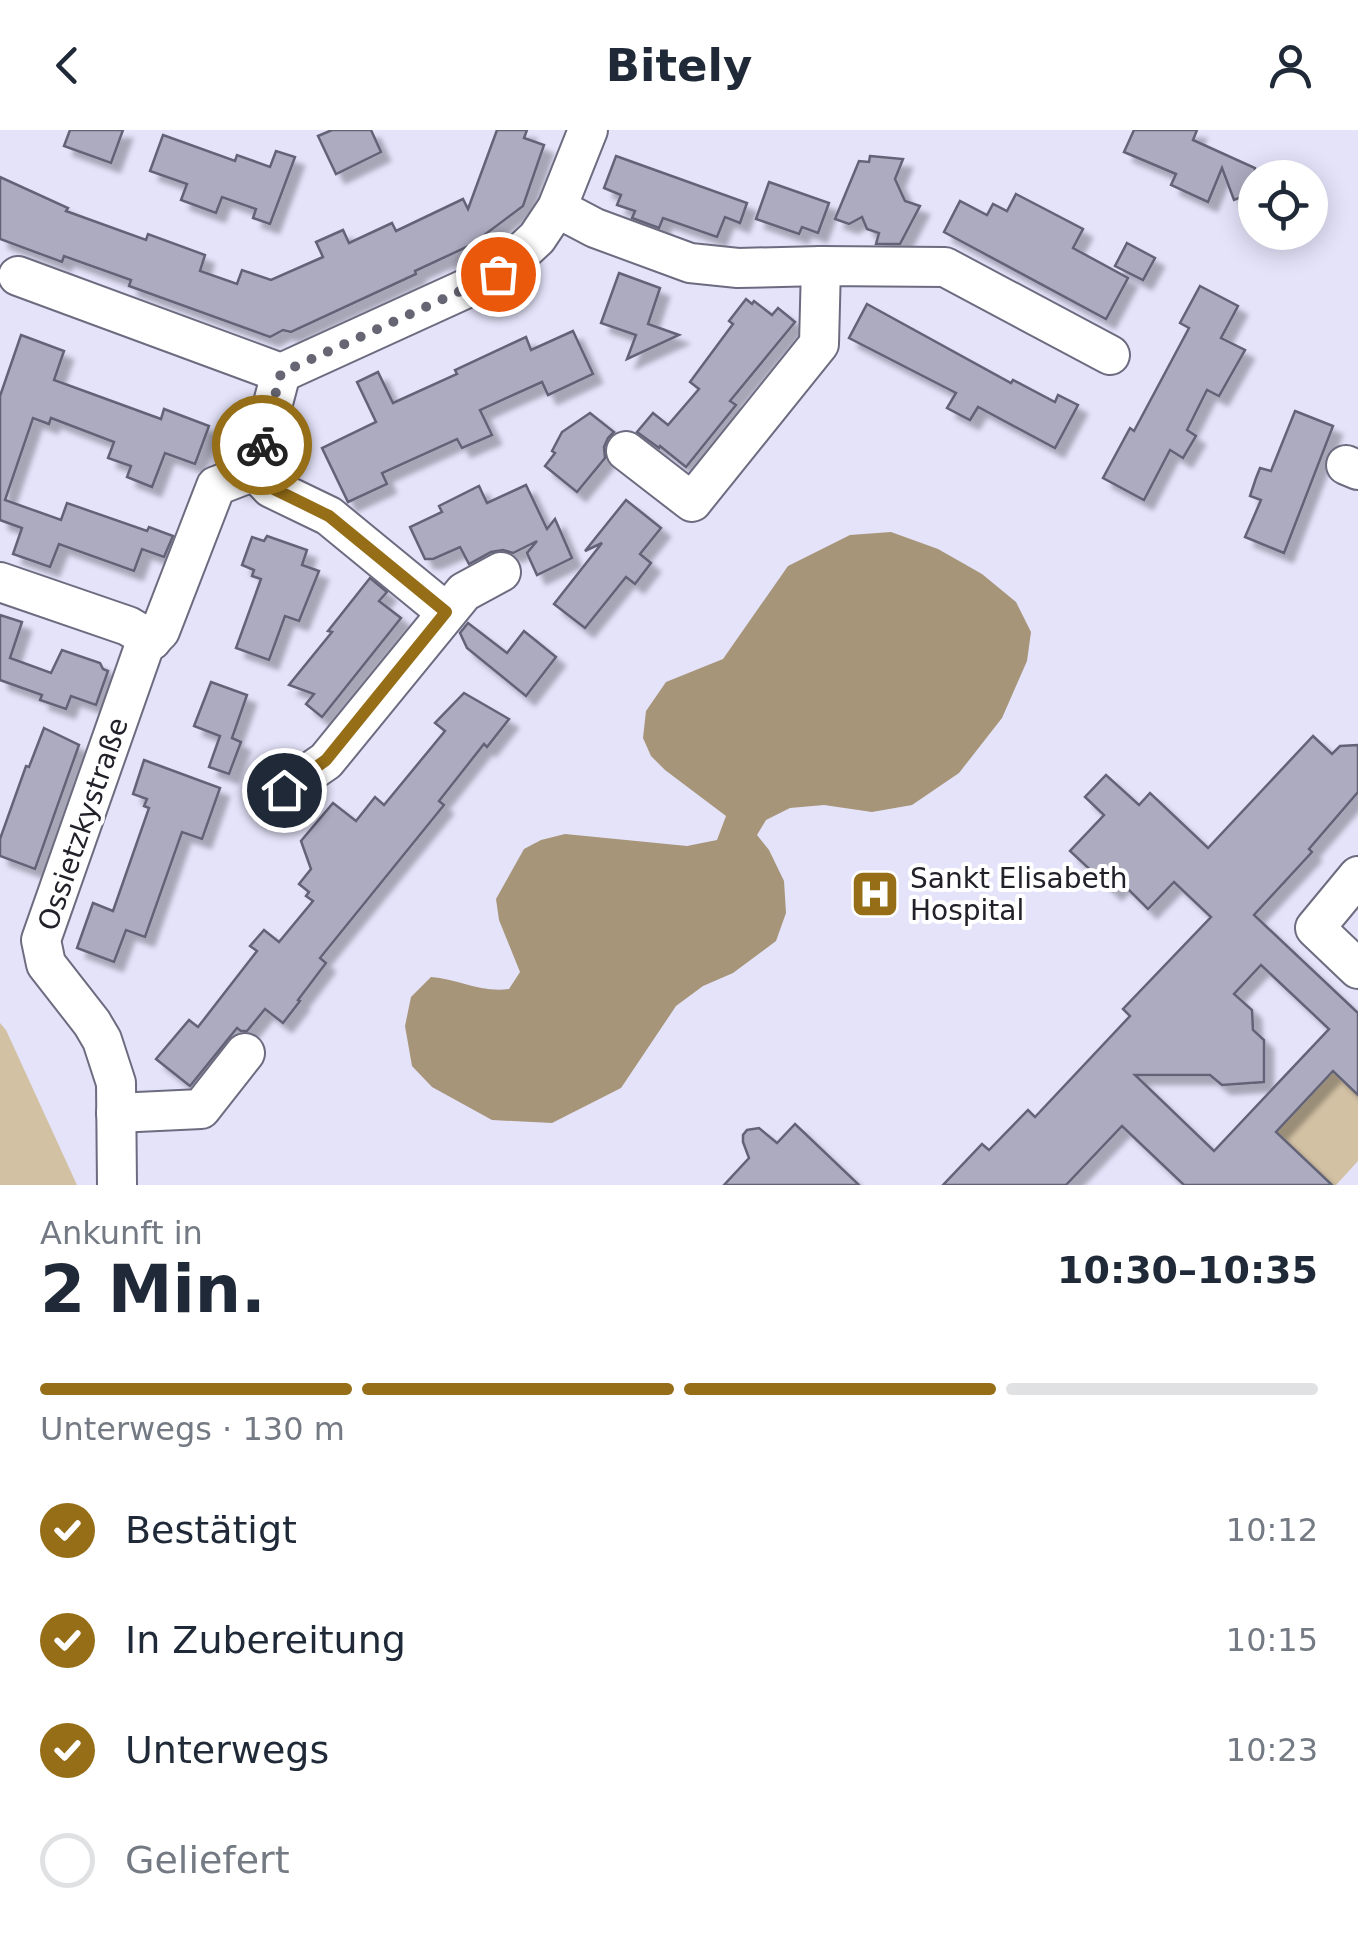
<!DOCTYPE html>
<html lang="de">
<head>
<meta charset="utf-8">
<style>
  :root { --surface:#fff; --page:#f2f2f3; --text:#1f2937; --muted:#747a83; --line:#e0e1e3; --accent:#956e17 }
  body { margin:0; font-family:"DejaVu Sans",sans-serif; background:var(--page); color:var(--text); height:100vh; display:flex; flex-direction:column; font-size:38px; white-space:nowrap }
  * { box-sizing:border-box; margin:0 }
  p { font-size:32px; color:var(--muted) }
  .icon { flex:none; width:55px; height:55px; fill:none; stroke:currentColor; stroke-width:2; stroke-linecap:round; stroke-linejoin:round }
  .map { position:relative; height:1055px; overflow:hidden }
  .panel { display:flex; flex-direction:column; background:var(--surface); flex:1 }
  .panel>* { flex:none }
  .tools { position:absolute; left:1238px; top:30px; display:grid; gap:20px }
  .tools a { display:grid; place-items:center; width:90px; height:90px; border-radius:50%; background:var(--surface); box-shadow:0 5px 25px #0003; font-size:50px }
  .pin { position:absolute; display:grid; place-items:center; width:85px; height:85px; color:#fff; margin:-42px; border:5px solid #fff; border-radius:50%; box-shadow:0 2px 10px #0007 }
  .courier { position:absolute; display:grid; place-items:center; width:100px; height:100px; margin:-50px; border:8px solid #956e17; border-radius:50%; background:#fff; color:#222; box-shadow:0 2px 12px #0007 }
  .summary em { font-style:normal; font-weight:800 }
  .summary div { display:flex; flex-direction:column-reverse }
  .summary { display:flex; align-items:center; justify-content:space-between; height:170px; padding:0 40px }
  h1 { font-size:65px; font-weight:800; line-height:75px }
  .bar { display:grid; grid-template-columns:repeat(4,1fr); gap:15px 10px; align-content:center; height:120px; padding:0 40px }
  .bar i { height:12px; border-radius:8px; background:var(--line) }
  .bar .on { background:var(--accent) }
  .bar p { grid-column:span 4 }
  ol { padding:0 40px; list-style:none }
  li { display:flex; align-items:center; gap:30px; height:110px }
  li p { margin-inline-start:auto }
  li .icon { padding:10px; border-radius:50%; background:var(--accent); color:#fff; stroke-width:4 }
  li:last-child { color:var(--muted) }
  li i { width:55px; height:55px; border:5px solid var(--line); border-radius:50% }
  header { display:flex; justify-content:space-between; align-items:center; height:130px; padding:0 40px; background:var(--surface); font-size:45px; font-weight:800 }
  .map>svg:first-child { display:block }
  .green { fill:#d2c1a3 }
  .water { fill:#a69578 }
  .building { fill:#acabc0; stroke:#646377; stroke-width:2.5; fill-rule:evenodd; filter:url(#shadow) }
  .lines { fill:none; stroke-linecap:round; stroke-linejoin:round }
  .minor-casing { stroke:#6c6b7f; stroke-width:42 }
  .minor { stroke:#fff; stroke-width:38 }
  .done { stroke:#666573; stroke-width:10; stroke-dasharray:0 18 }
  .route { stroke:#956e17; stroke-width:12 }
  .labels { text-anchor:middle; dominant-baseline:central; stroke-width:8; stroke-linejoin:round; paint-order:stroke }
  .street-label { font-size:28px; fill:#22212a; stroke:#fff }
  .poi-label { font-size:28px; fill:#22212a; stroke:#fff; text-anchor:start }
</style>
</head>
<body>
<header><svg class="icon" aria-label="back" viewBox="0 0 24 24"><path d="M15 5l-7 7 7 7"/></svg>Bitely<svg class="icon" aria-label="person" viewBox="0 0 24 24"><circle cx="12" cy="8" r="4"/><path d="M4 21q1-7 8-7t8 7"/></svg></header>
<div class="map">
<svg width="1358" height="1055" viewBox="0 0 1358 1055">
  <defs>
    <filter id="shadow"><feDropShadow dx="9" dy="9" stdDeviation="2.5" flood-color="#0004"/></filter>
  </defs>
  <rect width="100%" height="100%" fill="#e4e3fa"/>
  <g class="green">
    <path d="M0,893L6,900L77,1055H0Z"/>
    <path d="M1333,941L1358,965V1031L1336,1055H1332L1276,1002Z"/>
  </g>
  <path class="water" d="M891,402L938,419L982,444L1016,472L1031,502L1027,531L1002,588L959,643L912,675L872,682L824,675L790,678L766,690L757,705L769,720L784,751L786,783L776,811L733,843L703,856L676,876L621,958L552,993L492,990L432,957L412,936L405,896L411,867L431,847C458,849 481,863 509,859L520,842L499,790L496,769L524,719L541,710L565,704L687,716L717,710L726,686L665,640L651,626L643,608L646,581L666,552L723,529L788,436L850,405Z"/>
  <g class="building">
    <path d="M70,0H123L111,33L64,16Z"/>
    <path d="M332,0H371L381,22L336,44L318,6Z"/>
    <path d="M497,0H527L524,8L544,15L523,76L471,115L415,141L416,144L291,202L283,200L270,207L129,156L131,150L64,126L62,132L0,109V47L68,78L66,81L146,110L148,104L205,125L200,141L237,154L242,140L271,150L323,127L316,112L343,100L349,113L392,93L396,101L463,69L468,79Z"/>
    <path d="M1134,0H1197L1193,10L1255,38V62L1234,70L1222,38L1208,72L1171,55L1176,44L1124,22Z"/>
    <path d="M163,5L235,31L237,25L270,37L276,21L295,27L270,94L253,88L256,79L222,67L216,83L181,70L187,54L150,41Z"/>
    <path d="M616,26L747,73L740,93L725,87L717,107L663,88L659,98L632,88L635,81L617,75L621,65L604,58Z"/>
    <path d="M870,26L903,29L895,49L905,71L920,76L900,114H876L879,103L867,99L862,87L849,94L835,89L859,31L869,32Z"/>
    <path d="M769,52L829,73L818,103L802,97L799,104L756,89Z"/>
    <path d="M1016,64L1083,99L1073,118L1128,148L1106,189L944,102L960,71L987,85L993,74L1007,81Z"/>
    <path d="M1127,113L1155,128L1143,150L1115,136Z"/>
    <path d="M619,143L660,158L648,194L679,205L627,229L636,205L601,193Z"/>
    <path d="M1200,156L1238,176L1221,208L1245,220L1219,266L1207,260L1187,300L1196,306L1183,328L1170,320L1144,370L1103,348L1130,298L1134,301L1189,198L1180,193Z"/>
    <path d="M746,169L752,174L754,171L772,185L778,178L795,192L730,271L736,275L686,337L660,316L659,318L637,302L653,283L668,295L699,259L690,252L733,194L729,191Z"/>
    <path d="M867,174L1011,253L1013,250L1055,272L1058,265L1078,275L1055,318L978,277L970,290L947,278L956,263L849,208Z"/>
    <path d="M573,201L593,244L548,265L542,252L480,280L492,305L462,318L457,309L382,343L387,354L348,372L322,318L376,292L357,252L378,242L393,273L457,244L455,240L526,207L531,220Z"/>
    <path d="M21,205L64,221L54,250L161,289L164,279L209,296L195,334L165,323L152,357L127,347L131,336L108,328L114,312L51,288L49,294L33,288L5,370L61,390L67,373L147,401L149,397L173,406L164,427L142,419L134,441L59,414L50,437L13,424L22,398L0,390V266Z"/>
    <path d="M1295,281L1333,296L1284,423L1245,407L1261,370L1250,366L1256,348L1260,338L1271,341Z"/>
    <path d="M590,283L614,302L608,308L604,317L605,328L577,362L545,336L555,323L552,321L562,302Z"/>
    <path d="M526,355L547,399L555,389L572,428L537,445L527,423L537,411L513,423L503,420L491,422L469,434L460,417L433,429H425L410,397L442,382L439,376L479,356L487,373Z"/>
    <path d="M626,370L661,398L640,424L651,433L635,454L626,447L585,498L554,474L602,413L585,421Z"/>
    <path d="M267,406L307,420L302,435L319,441L299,491L285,486L269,530L236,518L261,449L252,446L254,440L242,435L252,407L264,411Z"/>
    <path d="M370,448L387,462L379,471L401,488L322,587L306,574L314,564L289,555L332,502L328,501Z"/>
    <path d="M0,485L22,492L10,528L51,543L62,520L100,533L103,539L108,541L96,575L71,566L66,579L40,570L42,565L0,550Z"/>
    <path d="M468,493L507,523L524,501L556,527L526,566L467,518L460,503Z"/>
    <path d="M211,552L247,565L232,608L241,612L229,644L209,637L220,606L194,596Z"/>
    <path d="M464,563L509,589L487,617L484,614L439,671L444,675L320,828L326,833L298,870L300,871L283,893L265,879L247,901H241L237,898L190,956L156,929L189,890L198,897L257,821L250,816L264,800L279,812L313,771L306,766L309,762L299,754L311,739L301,711L333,673L356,691L375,667L384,675L445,601L435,593Z"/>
    <path d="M44,598L79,615L35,739L0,726V709L26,636L29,637Z"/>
    <path d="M1313,606L1332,624L1340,616L1358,615V662L1309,719L1312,722L1254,785L1358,883V965L1333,941L1276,1002L1332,1055H1184L1122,996L1066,1055H943L982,1014L989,1020L1028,980L1035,987L1130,886L1123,879L1211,787L1174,752L1148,779L1121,752L1113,761L1070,721L1104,685L1085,667L1106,645L1139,675L1150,663L1208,718ZM1261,835L1329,899L1214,1021L1135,945H1210L1222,955L1264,952V910L1253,900L1252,880L1234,864Z"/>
    <path d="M144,630L220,658L202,709L182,702L145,807L126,800L114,832L77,818L93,773L113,781L149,678L144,676L147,669L133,664Z"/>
    <path d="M795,994L859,1055H724L749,1028L743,1012V1005L747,1000L759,998L777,1013Z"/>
  </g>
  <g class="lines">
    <g class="minor-casing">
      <g id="minor">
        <path d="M557,78L595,98L690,133L738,138L821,136L945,137L1110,225"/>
        <path d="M18,146L281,243L498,144L537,108L557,78L588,0"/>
        <path d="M626,321L692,372L819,214L821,136"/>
        <path d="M1346,335L1358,340"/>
        <path d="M255,341L271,358L329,386L446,482"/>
        <path d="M255,341L281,243"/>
        <path d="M0,452L128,496L152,510"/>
        <path d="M284,660L326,631L464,462L501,442"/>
        <path d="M1358,746L1315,798L1358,839"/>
        <path d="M116,983L201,979L245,923"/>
        <path d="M117,1055L116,953L102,910L92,893L46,834L41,810L144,517L160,501L216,356L255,341"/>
      </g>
    </g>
    <use href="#minor" class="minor"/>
  </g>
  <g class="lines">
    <path class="done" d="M262,315L281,243L498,144"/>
    <path class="route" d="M262,315L256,341L272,358L329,386L446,482L326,630L284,660"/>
  </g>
  <defs>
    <g id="hospital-square" transform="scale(2.5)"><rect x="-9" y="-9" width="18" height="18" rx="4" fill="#956e17" stroke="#fff"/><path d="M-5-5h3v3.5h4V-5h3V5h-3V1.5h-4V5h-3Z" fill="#fff"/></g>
  </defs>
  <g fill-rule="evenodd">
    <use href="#hospital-square" x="875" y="764"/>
  </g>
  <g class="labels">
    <g class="street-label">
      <text transform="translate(83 694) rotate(-71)">Ossietzkystraße</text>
    </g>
    <g class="poi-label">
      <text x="910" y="748">Sankt Elisabeth<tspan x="910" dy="32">Hospital</tspan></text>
    </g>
  </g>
</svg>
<div class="tools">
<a><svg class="icon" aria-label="locate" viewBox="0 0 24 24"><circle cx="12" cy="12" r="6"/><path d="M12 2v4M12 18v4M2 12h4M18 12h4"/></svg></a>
</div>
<div class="pin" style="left:498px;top:144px;background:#ea580c"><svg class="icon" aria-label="bag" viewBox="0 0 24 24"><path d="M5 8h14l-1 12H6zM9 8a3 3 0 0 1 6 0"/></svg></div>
<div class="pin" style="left:284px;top:660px;background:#1f2937"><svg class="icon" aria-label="home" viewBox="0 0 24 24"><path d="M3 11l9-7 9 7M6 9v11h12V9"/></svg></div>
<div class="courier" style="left:262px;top:315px"><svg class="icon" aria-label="bike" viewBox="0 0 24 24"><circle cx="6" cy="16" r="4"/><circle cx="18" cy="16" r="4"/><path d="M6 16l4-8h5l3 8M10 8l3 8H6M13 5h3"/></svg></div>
</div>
<section class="panel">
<div class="summary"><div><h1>2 Min.</h1><p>Ankunft in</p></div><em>10:30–10:35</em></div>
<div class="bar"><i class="on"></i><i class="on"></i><i class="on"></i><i></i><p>Unterwegs · 130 m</p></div>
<ol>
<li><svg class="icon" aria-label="check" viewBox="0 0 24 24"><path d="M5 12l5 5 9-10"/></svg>Bestätigt<p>10:12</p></li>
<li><svg class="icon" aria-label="check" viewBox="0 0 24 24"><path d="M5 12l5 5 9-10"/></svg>In Zubereitung<p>10:15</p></li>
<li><svg class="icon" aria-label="check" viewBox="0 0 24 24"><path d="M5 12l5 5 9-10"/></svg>Unterwegs<p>10:23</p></li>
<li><i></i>Geliefert</li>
</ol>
</section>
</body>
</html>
